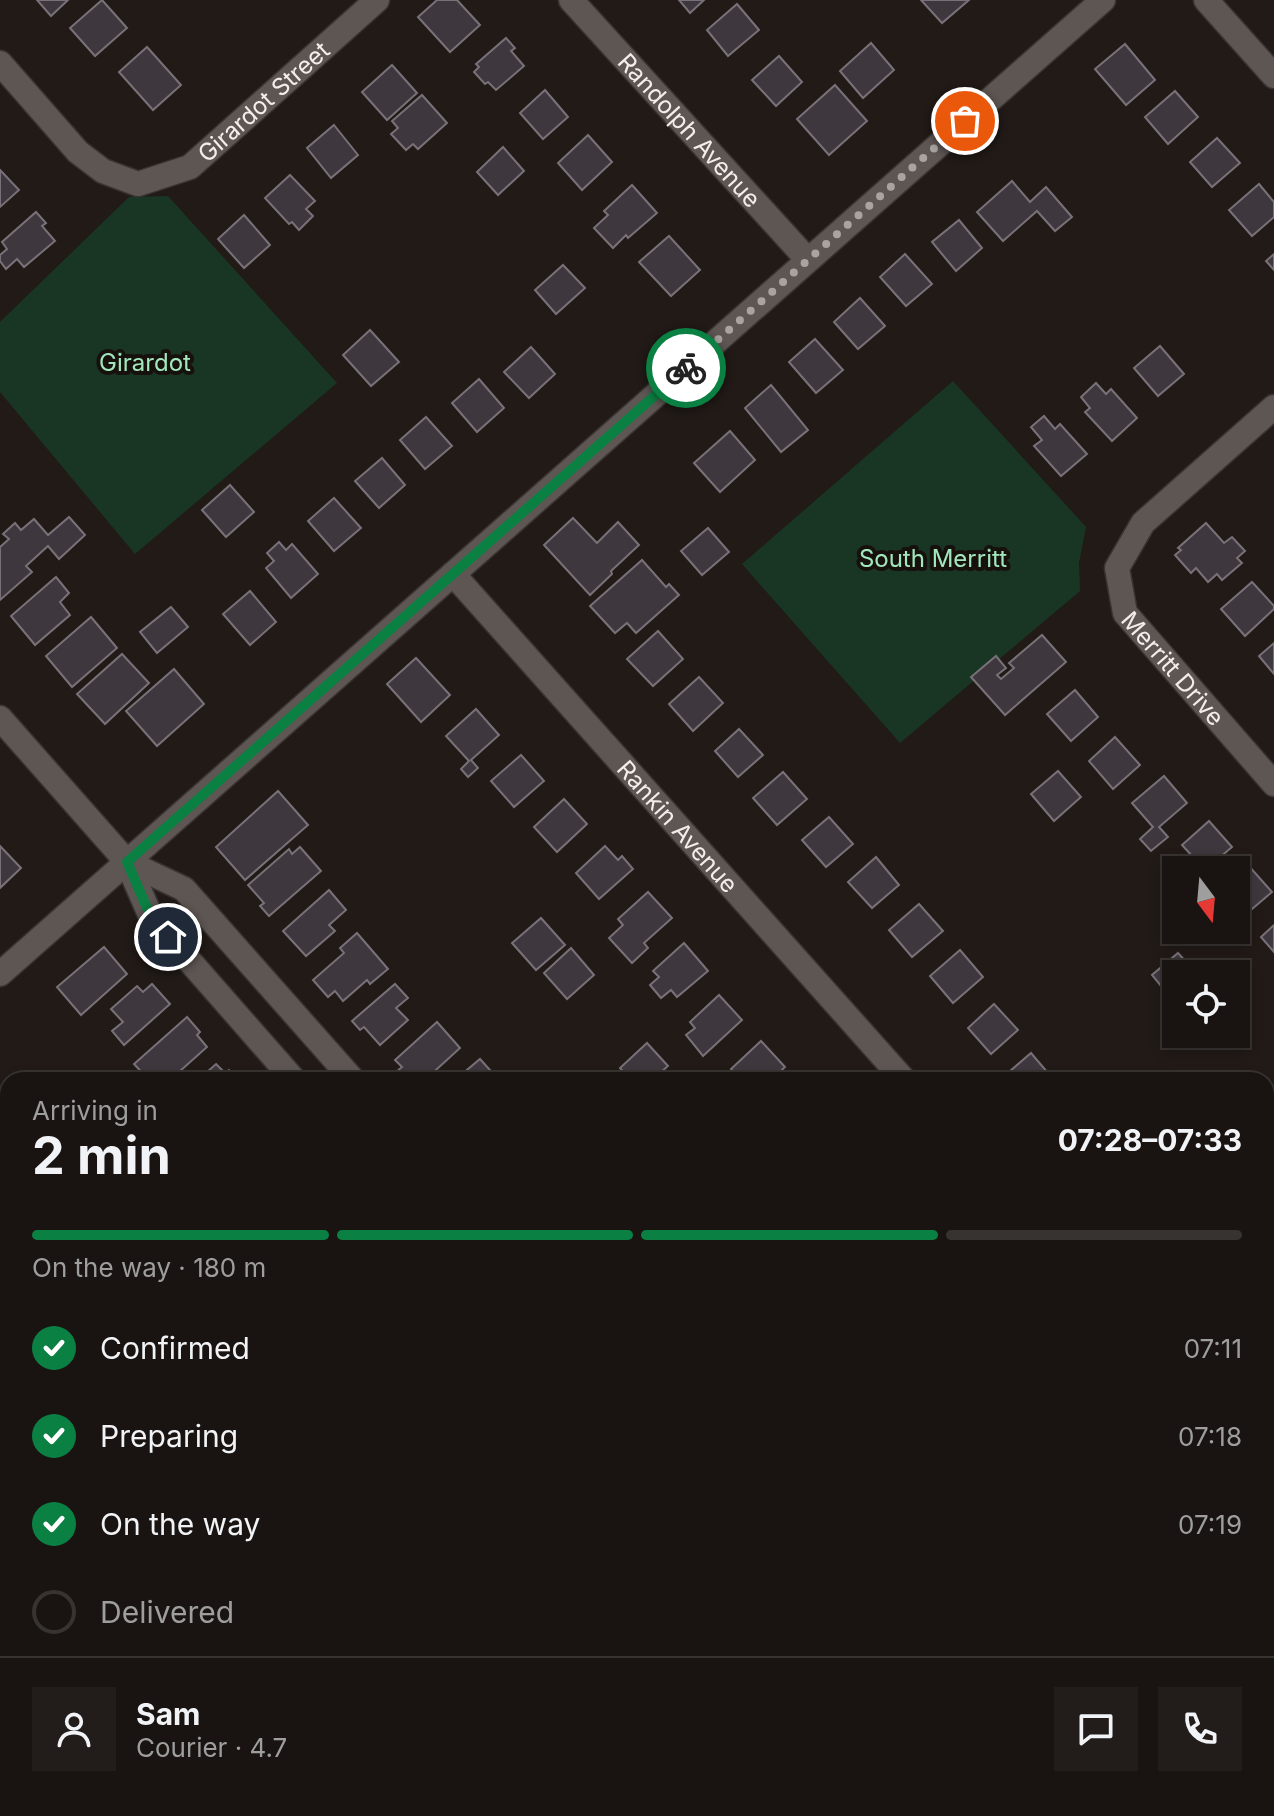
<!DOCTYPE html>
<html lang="en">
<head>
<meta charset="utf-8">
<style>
  :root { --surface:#191411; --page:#221d1a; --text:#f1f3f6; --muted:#9f9e9f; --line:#373331; --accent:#0b8043 }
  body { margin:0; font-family:Inter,sans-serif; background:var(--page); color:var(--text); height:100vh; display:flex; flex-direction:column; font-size:30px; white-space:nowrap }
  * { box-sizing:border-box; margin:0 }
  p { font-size:26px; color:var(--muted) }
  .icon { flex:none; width:44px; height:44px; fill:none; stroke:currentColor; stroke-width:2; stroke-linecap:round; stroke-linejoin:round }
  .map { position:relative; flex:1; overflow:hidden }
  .details { position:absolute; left:0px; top:1072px; width:1274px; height:744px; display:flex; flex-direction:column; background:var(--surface); border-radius:24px 24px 0 0; box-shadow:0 4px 12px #0003,0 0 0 2px var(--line) }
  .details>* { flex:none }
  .needle { width:52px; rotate:164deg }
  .buttons { position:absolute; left:1162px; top:856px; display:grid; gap:16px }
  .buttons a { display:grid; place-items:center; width:88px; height:88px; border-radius:0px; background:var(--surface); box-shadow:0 4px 12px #0003,0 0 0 2px var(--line); font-size:40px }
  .pin { position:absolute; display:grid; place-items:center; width:68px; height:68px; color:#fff; margin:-34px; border:4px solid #fff; border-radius:50%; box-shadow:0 2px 8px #0007 }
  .courier { position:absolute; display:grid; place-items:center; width:80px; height:80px; margin:-40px; border:6px solid #0b8043; border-radius:50%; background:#fff; color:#222; box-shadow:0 2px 10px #0007 }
  .overview em { font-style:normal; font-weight:700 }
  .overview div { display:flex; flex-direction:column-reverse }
  .overview { display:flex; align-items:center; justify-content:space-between; height:136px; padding:0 32px }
  h1 { font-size:52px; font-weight:700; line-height:60px }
  .bar { display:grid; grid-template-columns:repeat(4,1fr); gap:12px 8px; align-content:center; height:96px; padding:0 32px }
  .bar i { height:10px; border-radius:6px; background:var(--line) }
  .bar .selected { background:var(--accent) }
  .bar p { grid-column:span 4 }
  .line { display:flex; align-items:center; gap:20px; padding:0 32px; border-top:2px solid var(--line) }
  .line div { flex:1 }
  .round { display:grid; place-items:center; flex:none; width:84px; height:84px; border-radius:0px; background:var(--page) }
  ol { padding:0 32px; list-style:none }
  li { display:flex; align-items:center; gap:24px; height:88px }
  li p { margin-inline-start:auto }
  li .icon { padding:8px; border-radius:50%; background:var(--accent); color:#fff; stroke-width:4 }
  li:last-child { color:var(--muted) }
  li i { width:44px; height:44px; border:4px solid var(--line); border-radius:50% }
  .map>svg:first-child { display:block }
  .green { fill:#193625 }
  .building { fill:#3e383e; stroke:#787278; stroke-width:2 }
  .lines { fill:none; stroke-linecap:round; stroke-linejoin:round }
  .minor-casing { stroke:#393432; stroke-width:27 }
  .minor { stroke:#5e5653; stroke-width:24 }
  .done { stroke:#aaa4a1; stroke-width:8; stroke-dasharray:0 14.4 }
  .route { stroke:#0b8043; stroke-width:10 }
  .labels { text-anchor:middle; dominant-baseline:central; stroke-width:8; stroke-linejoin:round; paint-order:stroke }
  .street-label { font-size:24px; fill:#f3eeec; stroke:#17110e }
  .park-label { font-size:24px; fill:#a0e7bc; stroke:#17110e }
</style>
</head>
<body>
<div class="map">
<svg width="1274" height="1816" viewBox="0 0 1274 1816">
  <rect width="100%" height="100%" fill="#211a17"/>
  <g class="green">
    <path d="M168,196L337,383L135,554L0,392V322L129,197Z"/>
    <path d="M953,381L1086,527L1079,563L1080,591L900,743L742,564Z"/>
  </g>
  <g class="building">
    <path d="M37,0H68L51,16Z"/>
    <path d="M102,0L127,28L95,56L70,28Z"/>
    <path d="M437,0H457L480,25L450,52L418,17Z"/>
    <path d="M679,0H704L690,13Z"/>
    <path d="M921,0H969L942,23Z"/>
    <path d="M737,4L759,30L728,56L707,30Z"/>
    <path d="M506,38L515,48L511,51L524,66L496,90L488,82L485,84L474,72L479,67L476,64Z"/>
    <path d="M871,43L894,70L863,98L840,71Z"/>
    <path d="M1125,44L1155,80L1126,105L1095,69Z"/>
    <path d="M147,47L181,85L153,110L119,72Z"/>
    <path d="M779,56L802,82L776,106L752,80Z"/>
    <path d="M392,65L417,93L387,120L362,92Z"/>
    <path d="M835,85L867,121L829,155L797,119Z"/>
    <path d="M545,90L568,117L543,139L520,113Z"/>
    <path d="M1175,91L1198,117L1168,144L1145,117Z"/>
    <path d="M422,95L447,123L418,149L413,144L406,150L391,134L398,128L392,121Z"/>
    <path d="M334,125L358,155L331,178L307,148Z"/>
    <path d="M588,135L612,162L582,190L558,163Z"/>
    <path d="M1217,138L1240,163L1212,187L1190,162Z"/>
    <path d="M503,147L524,171L498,195L477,172Z"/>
    <path d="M0,170L19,190L0,207Z"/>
    <path d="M290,175L315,201L306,209L313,216L299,230L292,222L289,224L265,198Z"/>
    <path d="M1012,181L1030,202L1046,187L1072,217L1055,231L1037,211L1003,241L977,212Z"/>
    <path d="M1259,184L1274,202V217L1252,236L1229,210Z"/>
    <path d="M632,185L657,213L628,238L626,235L613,248L594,228L608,215L604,211Z"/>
    <path d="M36,212L46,223L42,226L55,241L24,267L17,259L6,269L0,261V255L7,249L2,242Z"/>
    <path d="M244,215L270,245L244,268L218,239Z"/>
    <path d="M959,220L982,248L956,271L932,242Z"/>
    <path d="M669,236L700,270L671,296L639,262Z"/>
    <path d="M905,254L932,284L906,306L880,277Z"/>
    <path d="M1274,254V270L1266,261Z"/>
    <path d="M563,265L585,288L556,314L535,290Z"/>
    <path d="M860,298L885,326L858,349L834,322Z"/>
    <path d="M370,330L399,362L371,386L343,355Z"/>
    <path d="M815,339L843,370L816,393L789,362Z"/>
    <path d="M1160,346L1184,374L1158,396L1134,368Z"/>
    <path d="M531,347L555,374L529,398L504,372Z"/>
    <path d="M479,379L504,408L477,432L452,403Z"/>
    <path d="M1096,383L1106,394L1111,389L1137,418L1112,441L1085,412L1090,408L1081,397Z"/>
    <path d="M771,385L808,430L781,452L745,408Z"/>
    <path d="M1044,416L1055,429L1060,424L1087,454L1061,476L1034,446L1042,440L1031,427Z"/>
    <path d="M426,417L452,446L425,469L400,440Z"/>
    <path d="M730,431L755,460L720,492L694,463Z"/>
    <path d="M382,458L405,485L379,508L355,481Z"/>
    <path d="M230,485L254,512L226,537L202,510Z"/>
    <path d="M334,498L361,528L334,551L308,521Z"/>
    <path d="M69,517L85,535L59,559L48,546L26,566L32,572L0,600V547L9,539L3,534L15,523L21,530L34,519L48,535Z"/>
    <path d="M573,518L597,543L618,522L639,545L611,571L612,574L590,595L544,545Z"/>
    <path d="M1206,523L1224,543L1232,537L1245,551L1237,558L1242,563L1222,580L1217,574L1208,582L1196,568L1191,573L1175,555L1181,550L1178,548Z"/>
    <path d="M708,528L729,552L702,575L681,551Z"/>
    <path d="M279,542L286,550L292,544L318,574L291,598L266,568L274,561L267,553Z"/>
    <path d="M642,560L666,587L669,584L679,595L636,633L627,623L615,633L590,606Z"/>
    <path d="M56,577L69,593L60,602L70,615L35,645L11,616Z"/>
    <path d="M1252,582L1274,606V609L1245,636L1221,609Z"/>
    <path d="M250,591L276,622L250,645L223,614Z"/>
    <path d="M171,607L188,627L157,653L140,632Z"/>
    <path d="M91,617L117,648L72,687L46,656Z"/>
    <path d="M658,631L683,659L653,686L627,659Z"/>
    <path d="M1042,635L1066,662L1005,715L971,677L996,656L1006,668L997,675L1001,679L1014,668L1009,663Z"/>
    <path d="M1274,643V674L1259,656Z"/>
    <path d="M122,654L149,683L105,724L77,694Z"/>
    <path d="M416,658L450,695L421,722L387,684Z"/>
    <path d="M174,669L204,704L157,746L126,711Z"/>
    <path d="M699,677L723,703L693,731L669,704Z"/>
    <path d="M1075,690L1098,717L1071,741L1047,714Z"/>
    <path d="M476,709L499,735L471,760L478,768L468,777L461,769L469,761L446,736Z"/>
    <path d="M739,729L763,755L738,777L715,751Z"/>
    <path d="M1115,737L1140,765L1113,789L1089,761Z"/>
    <path d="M521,755L544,781L514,807L491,781Z"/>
    <path d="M1058,771L1081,797L1054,821L1031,794Z"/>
    <path d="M783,772L807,799L777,825L753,798Z"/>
    <path d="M1164,776L1187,803L1159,827L1168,837L1151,851L1140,839L1153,827L1132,803Z"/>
    <path d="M278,791L308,825L245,880L216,847Z"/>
    <path d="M564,799L587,824L557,852L534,827Z"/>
    <path d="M829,817L853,844L826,867L802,840Z"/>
    <path d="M1209,821L1232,847L1205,870L1182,845Z"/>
    <path d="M0,846L21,868L0,888Z"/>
    <path d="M605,846L618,860L622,856L633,869L599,899L576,873Z"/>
    <path d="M300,847L321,871L269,916L260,906L264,903L248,885L289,849L292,854Z"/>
    <path d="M876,857L899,885L872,908L848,882Z"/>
    <path d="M1248,865L1272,892L1245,915L1239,908L1236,911V875Z"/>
    <path d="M329,890L346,910L329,925L335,931L306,956L283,931Z"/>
    <path d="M648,892L672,918L644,943L648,948L632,963L609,938L623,925L618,919Z"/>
    <path d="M919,904L943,931L912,957L889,930Z"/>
    <path d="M541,918L565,945L536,970L512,943Z"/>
    <path d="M1274,925V952L1261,937Z"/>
    <path d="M357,933L388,969L370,984L367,980L343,1001L335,991L328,997L313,980L344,953L340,948Z"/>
    <path d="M684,943L708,971L677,997L671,990L661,998L650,985L659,977L653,971Z"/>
    <path d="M104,947L127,974L81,1015L57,987Z"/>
    <path d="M571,948L594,975L567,999L544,973Z"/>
    <path d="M960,950L983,977L953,1003L930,976Z"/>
    <path d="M1178,953L1197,974H1176V992L1170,997L1152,975Z"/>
    <path d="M152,984L170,1004L124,1045L112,1031L123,1022L111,1009L137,986L143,992Z"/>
    <path d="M395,984L408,998L396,1008L408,1020L380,1045L364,1027L360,1030L352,1021Z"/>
    <path d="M719,995L742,1020L703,1056L686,1035L695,1028L690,1022Z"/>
    <path d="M994,1004L1018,1030L991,1054L968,1028Z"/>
    <path d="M187,1017L200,1032L197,1035L207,1047L170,1080H149L134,1064Z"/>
    <path d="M437,1022L460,1048L425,1080H403L396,1072L402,1067L395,1060Z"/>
    <path d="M761,1041L785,1067L771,1080H741L731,1069Z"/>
    <path d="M647,1043L668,1066L652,1080H630L620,1068Z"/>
    <path d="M1031,1053L1054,1080H1006L1003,1077Z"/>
    <path d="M480,1059L499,1080H455Z"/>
    <path d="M216,1064L225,1073L229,1070L238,1080H198Z"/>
    <path d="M1266,1299L1274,1307V1360L1272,1362L1266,1356Z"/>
    <path d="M1274,1600V1645L1268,1650L1266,1647V1607Z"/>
    <path d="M1274,1683V1694L1266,1701V1690Z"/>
    <path d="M8,1744V1787L0,1794V1751Z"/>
    <path d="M8,1793V1808H45L36,1816H0V1800Z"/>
    <path d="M265,1808H304L310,1816H256Z"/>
    <path d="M345,1808H349L356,1816H335Z"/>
    <path d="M525,1808H582L577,1813L575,1810L568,1816H531Z"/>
    <path d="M820,1808H868L870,1811L865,1816H811Z"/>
    <path d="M1110,1808H1145L1152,1816H1101Z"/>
  </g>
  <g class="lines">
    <g class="minor-casing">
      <g id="minor">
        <path id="s1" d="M571,0L808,260"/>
        <path d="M1206,0L1274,76"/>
        <path id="s2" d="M0,63L78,152L103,171L138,184L190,167L377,0"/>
        <path id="s3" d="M1274,407L1143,523L1117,568L1125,613L1274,784"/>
        <path id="s4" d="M453,574L904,1080"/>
        <path d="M0,718L127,862L151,917L294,1080"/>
        <path d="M127,862L184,889L353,1080"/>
        <path d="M0,974L1103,0"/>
        <path d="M1266,1251L1274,1244"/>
        <path d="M1266,1486L1274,1495"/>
        <path d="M0,1608L8,1617"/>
        <path d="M171,1808L178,1816"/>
        <path d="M427,1808L434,1816"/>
        <path d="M934,1808L941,1816"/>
        <path d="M996,1808L1003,1816"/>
        <path d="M221,1816L230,1808"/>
      </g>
    </g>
    <use href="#minor" class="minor"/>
  </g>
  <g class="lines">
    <path class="done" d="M686,368L965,121"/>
    <path class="route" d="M168,937L151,917L127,862L686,368"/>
  </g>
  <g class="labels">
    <g class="street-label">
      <text stroke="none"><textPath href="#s2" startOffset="340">Girardot Street</textPath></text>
      <text stroke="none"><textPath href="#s1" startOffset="176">Randolph Avenue</textPath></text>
      <text stroke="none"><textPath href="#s3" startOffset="346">Merritt Drive</textPath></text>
      <text stroke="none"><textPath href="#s4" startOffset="338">Rankin Avenue</textPath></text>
    </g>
    <g class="park-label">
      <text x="145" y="362">Girardot</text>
      <text x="933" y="558">South Merritt</text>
    </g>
  </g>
</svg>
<div class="buttons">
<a><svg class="needle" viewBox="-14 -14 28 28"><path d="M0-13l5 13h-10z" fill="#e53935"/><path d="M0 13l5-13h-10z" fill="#9f9e9f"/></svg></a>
<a><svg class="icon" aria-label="locate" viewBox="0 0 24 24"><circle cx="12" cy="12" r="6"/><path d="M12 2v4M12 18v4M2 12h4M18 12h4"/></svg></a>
</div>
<div class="pin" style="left:965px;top:121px;background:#ea580c"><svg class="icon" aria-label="bag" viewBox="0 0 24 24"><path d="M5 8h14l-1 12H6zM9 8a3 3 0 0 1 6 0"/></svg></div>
<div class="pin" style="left:168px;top:937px;background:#1f2937"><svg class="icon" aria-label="home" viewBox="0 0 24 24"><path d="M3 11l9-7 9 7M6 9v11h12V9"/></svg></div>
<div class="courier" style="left:686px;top:368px"><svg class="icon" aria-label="bike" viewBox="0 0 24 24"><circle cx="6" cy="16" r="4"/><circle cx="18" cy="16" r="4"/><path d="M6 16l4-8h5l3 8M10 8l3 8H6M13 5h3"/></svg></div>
<section class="details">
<div class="overview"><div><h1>2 min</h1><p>Arriving in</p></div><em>07:28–07:33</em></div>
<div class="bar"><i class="selected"></i><i class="selected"></i><i class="selected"></i><i></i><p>On the way · 180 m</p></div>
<ol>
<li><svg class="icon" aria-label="check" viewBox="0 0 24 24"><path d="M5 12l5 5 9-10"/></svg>Confirmed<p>07:11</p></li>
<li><svg class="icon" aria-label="check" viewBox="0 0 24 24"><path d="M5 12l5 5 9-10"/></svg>Preparing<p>07:18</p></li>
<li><svg class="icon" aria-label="check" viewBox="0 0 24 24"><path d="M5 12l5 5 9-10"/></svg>On the way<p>07:19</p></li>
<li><i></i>Delivered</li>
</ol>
<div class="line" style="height:144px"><a class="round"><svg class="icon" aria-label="person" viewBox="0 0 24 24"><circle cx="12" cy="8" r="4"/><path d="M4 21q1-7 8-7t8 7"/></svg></a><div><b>Sam</b><p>Courier · 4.7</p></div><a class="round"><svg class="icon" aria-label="chat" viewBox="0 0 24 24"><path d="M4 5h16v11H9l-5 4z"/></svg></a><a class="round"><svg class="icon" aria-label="phone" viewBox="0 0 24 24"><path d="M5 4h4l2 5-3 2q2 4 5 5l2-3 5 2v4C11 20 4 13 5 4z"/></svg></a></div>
</section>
</div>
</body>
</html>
